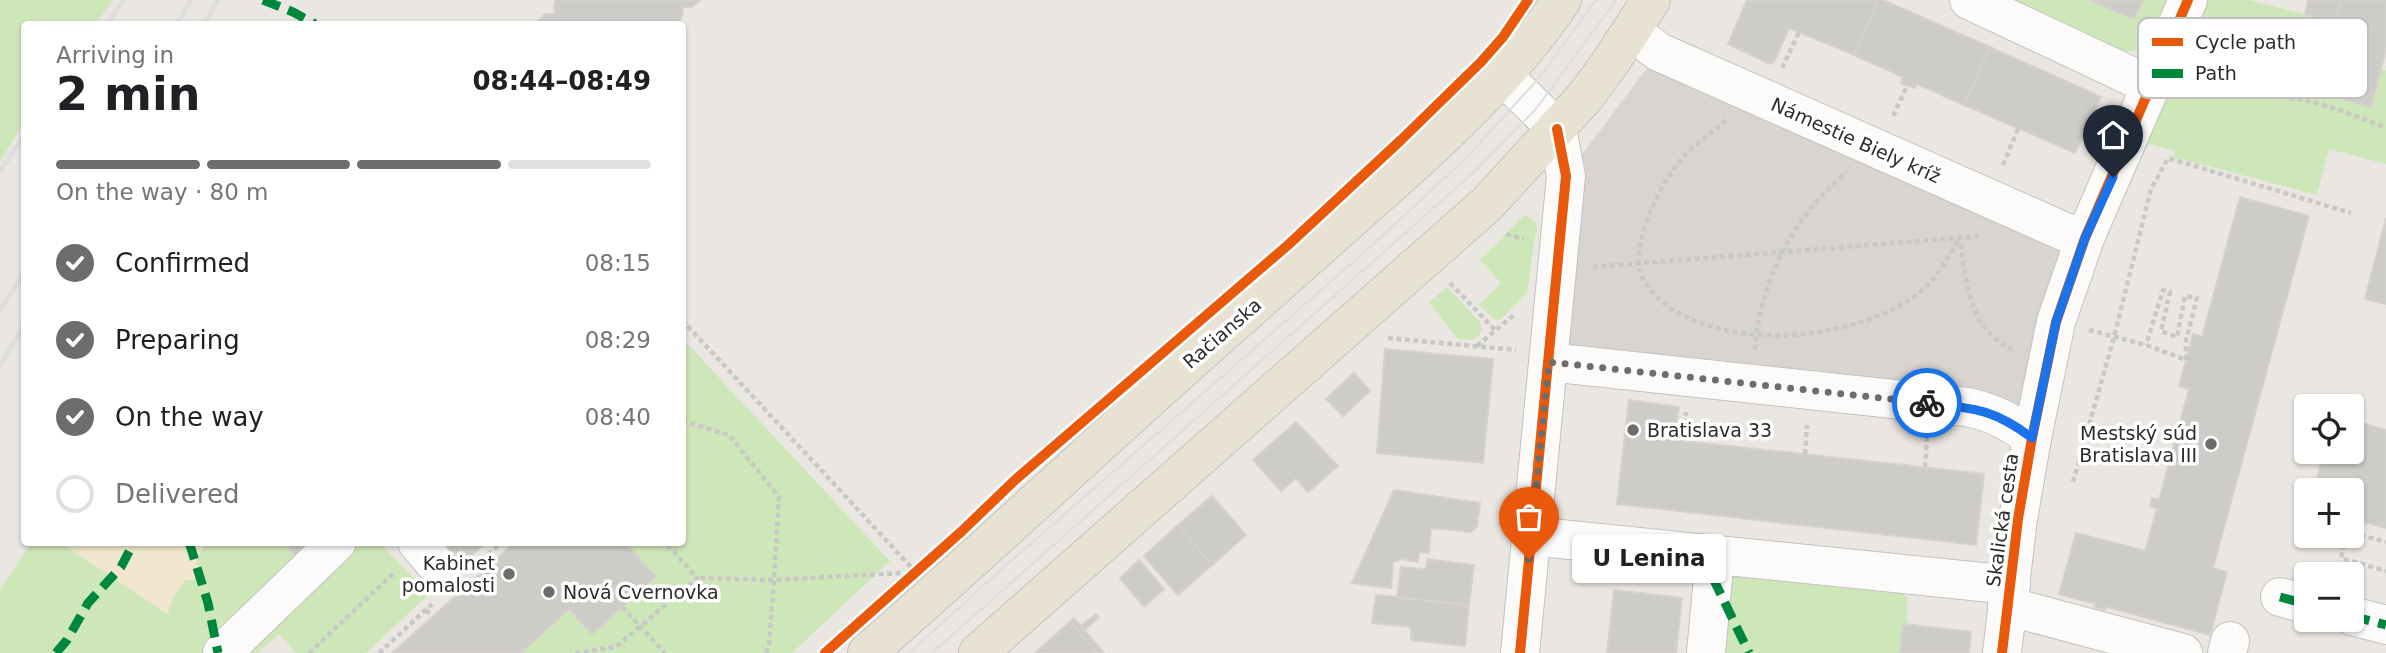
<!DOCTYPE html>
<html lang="en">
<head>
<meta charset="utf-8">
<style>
  :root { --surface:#fff; --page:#f2f2f2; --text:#202124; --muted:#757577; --line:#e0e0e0; --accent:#6e6d6b }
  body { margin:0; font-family:"DejaVu Sans",sans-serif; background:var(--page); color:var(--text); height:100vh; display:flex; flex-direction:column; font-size:26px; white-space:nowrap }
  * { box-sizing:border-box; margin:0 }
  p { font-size:23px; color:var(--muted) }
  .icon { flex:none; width:38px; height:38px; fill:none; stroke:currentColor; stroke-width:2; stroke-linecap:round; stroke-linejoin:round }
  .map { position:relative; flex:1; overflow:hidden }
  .panel { position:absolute; left:21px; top:21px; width:665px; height:525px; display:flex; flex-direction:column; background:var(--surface); border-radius:7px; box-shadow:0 2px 5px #0004 }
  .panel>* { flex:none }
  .fabs { position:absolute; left:2294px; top:394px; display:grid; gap:14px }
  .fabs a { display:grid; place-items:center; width:70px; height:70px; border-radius:7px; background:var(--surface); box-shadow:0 2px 5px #0004; font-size:35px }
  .pin { position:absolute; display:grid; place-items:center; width:60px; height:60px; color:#fff; margin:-72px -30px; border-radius:50% 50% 50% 0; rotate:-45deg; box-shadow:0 0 7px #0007 }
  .pin .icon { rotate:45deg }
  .courier { position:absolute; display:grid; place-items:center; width:70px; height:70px; margin:-35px; border:5px solid #1a73e8; border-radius:50%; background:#fff; color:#222; box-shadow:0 2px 9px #0007 }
  .bubble { position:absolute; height:49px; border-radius:7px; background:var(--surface); box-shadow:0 2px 5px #0004; font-size:23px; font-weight:700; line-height:49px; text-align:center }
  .headline em { font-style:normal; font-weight:700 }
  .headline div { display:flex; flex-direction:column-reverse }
  .headline { display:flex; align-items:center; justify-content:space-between; height:119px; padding:0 35px }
  h1 { font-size:46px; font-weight:700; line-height:52px }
  .bar { display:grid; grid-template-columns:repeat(4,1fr); gap:10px 7px; align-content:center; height:84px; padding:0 35px }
  .bar i { height:9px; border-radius:5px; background:var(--line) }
  .bar .current { background:var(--accent) }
  .bar p { grid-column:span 4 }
  ol { padding:0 35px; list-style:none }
  li { display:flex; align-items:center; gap:21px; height:77px }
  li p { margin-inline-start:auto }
  li .icon { padding:7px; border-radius:50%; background:var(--accent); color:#fff; stroke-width:4 }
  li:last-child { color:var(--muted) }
  li i { width:38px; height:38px; border:4px solid var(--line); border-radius:50% }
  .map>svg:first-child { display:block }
  .green { fill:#cee7b8 }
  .sand { fill:#f0e7ce }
  .plaza { fill:#d8d4d0 }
  .building { fill:#ceccc8; stroke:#d5d1cd; stroke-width:2 }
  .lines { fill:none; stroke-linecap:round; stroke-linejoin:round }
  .minor-casing { stroke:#c3c2c2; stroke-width:40 }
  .major-casing { stroke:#c6c4c2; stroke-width:40 }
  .path { stroke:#c8c8c7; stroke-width:4.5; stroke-dasharray:5 3.5; stroke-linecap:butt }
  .minor { stroke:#fcfbfa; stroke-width:38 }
  .major { stroke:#e8e2d3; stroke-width:38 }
  .tram { stroke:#dededf; stroke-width:2 }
  .rail { stroke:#dededf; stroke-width:5 }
  .quiet { stroke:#00873e; stroke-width:9; stroke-dasharray:18 9; stroke-linecap:butt }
  .cycleway-casing { stroke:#fff; stroke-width:15 }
  .cycleway { stroke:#e8590c; stroke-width:10 }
  .done { stroke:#6e6d6b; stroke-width:7; stroke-dasharray:0 12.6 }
  .route { stroke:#1a73e8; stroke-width:9 }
  .poi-dot { fill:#6e6d6b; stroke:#fff; stroke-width:2.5 }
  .labels { text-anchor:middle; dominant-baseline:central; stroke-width:7; stroke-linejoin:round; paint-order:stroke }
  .street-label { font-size:19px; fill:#2c2c2c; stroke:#fff }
  .poi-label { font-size:19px; fill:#2c2c2c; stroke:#fff; text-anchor:start }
  .key { fill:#fff; stroke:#c0c0c0; stroke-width:2 }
  .key-label { font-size:19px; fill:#2c2c2c }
</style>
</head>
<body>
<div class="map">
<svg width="2386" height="653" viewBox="0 0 2386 653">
  <rect width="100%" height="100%" fill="#eae6e1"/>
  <g class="green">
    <path d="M0,0H113L96,24H24V122L0,162Z"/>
    <path d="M2001,0H2089L2134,19L2143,0H2181L2147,51H2115Z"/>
    <path d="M2202,0H2249L2335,22L2317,92L2371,107L2381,69L2386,70V164L2329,149L2317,195L2174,157V151L2146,143Z"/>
    <path d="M1524,215C1534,218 1541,225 1535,235L1527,293L1502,318L1499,320L1494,319L1479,305L1501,283L1480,260Z"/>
    <path d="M1447,287L1479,321L1482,329L1479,335L1473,340L1458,339L1429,302Z"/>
    <path d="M683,339L890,561L792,653H521L569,609L592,634L655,577L625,543L682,542Z"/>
    <path d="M31,543H70L67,547L167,614C174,590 193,570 203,547L218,543H284L313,574L346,543H380L429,594L366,653H296L279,634L257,653H0V590Z"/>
    <path d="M1730,571L1899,588L1907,598V625H1903L1900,653H1717Z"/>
  </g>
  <path class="sand" d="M70,542H218V543L203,547L196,563L206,578L185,580L170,601L168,614L67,547Z"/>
  <path class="plaza" d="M1659,52L2065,232L2033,432L1549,362L1566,176Z"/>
  <g class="building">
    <path d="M556,0H700L692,7H682L683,14L678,24H535L545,14H555L554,6Z"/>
    <path d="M1747,0H1879L1854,55L1789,28L1774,62L1770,64L1728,44Z"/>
    <path d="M1879,0H1883L1990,47L1964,105L1917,84L1915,88L1903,84L1901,83L1903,77L1854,55Z"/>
    <path d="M2089,0H2143L2134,19Z"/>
    <path d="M2308,0H2341L2335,22L2305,14Z"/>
    <path d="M2341,0H2386V50L2371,107L2316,92Z"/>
    <path d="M1990,47L2101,97L2075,153L1964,105Z"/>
    <path d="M2240,197L2309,216L2213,568L2227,572L2210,635L2107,607L2105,610L2094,607L2096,604L2059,594L2076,533L2145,551L2157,509L2150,506L2152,498L2159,500L2189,389L2179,386L2193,334L2202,337Z"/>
    <path d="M2386,218V304L2365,299Z"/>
    <path d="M1385,349L1493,359L1483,463L1377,453Z"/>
    <path d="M1354,373L1370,391L1343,416L1326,399Z"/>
    <path d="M1629,400L1679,407L1675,440L1984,474L1976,545L1617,504Z"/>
    <path d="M2352,420L2386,430V528L2352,519V490H2314L2324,452H2352Z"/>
    <path d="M1296,422L1338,466L1308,492L1296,478L1281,491L1253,460Z"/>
    <path d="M1394,490L1480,503L1477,527L1471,532L1431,528L1429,553L1419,552L1418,562L1401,559L1393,562L1391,588L1352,583Z"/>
    <path d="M1212,496L1246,535L1212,565L1178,525Z"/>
    <path d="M1178,525L1212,565L1178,595L1144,556Z"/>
    <path d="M284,542H316L298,559Z"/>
    <path d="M444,542H487L463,563Z"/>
    <path d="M509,542H625L656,577L592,634L569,609L521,653H392L512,545Z"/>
    <path d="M1427,559L1474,565L1469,605L1397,598L1401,567L1426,569Z"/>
    <path d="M1139,560L1164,589L1144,607L1120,578Z"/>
    <path d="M1614,590L1682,598L1676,653H1607Z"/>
    <path d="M1376,595L1469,605L1465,646L1411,640V627L1372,623Z"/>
    <path d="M1096,614L1099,617L1085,630L1081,626Z"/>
    <path d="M1074,618L1081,626L1104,653H1097L1070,622Z"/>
    <path d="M1070,622L1097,653H1035Z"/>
    <path d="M1903,624L1971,632L1969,653H1900Z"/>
  </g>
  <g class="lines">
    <g class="minor-casing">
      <g id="minor">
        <path d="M1969,0L2152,86"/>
        <path d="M1632,32L1659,52L2065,232L2085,238"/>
        <path d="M1503,76L1557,129L1566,176L1520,653"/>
        <path d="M1549,362L1967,407C1992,412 2012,422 2032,438"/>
        <path d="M1531,536L2011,585"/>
        <path d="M417,542L442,572"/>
        <path d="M2280,597L2306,604"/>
        <path d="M2007,606L2183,653"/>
        <path d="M2352,616L2386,625"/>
        <path d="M222,653L337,542"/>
        <path d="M1706,653L1715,556"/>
        <path d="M2002,653L2018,519L2032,438L2056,322L2085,238L2188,0"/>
        <path d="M2227,653L2230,641"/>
      </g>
    </g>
    <g class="major-casing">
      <g id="major">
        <path d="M867,653C991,545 1110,432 1234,323C1279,283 1324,243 1369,203C1440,141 1509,78 1562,0"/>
        <path d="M978,653L1487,204L1585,97L1610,63L1651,0"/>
      </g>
    </g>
    <g class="path">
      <path d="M1782,68L1799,32"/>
      <path d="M2187,93C2225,95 2264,92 2302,100C2332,106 2359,117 2386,128"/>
      <path d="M1893,116L1907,86"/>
      <path d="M1726,120C1713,132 1697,142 1685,155C1663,178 1628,244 1642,277C1649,291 1662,303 1675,311C1742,351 1858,339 1919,293C1937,279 1948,257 1960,237C1966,282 1968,330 2014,350"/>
      <path d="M2003,165L2018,129"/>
      <path d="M1506,234L1524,239"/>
      <path d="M1593,267L1982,236"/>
      <path d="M1450,283L1495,330"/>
      <path d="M682,320L911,567"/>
      <path d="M2089,330L2146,345L2186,360V340L2197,298L2185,296L2177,337L2161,331L2170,292L2163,290L2146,345"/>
      <path d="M1388,338L1516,350"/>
      <path d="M1477,346L1515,314"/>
      <path d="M1755,350C1759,283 1794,215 1846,173"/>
      <path d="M682,421L729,435L779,497L774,580L697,578"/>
      <path d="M1684,441L1686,412"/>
      <path d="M1805,454L1807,425"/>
      <path d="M1925,467L1927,438"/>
      <path d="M2073,482L2114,337L2151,189L2168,158L2351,213"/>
      <path d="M2352,533L2386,542"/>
      <path d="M2346,536L2341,558L2386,571"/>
      <path d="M475,566L502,542"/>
      <path d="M622,607L665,653"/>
      <path d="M426,610L432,616"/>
      <path d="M309,653L395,572"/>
      <path d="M379,653L432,604"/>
      <path d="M575,653L616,647L697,578L665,542"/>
      <path d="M766,653L769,646L774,580L902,573"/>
    </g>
    <use href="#minor" class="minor"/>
    <use href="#major" class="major"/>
    <g class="tram">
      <path d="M909,653L1003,568L1369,248L1465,159L1539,78L1596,0"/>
      <path d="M932,653L1474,172L1536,109L1616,0"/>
    </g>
    <g class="rail">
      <path d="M106,24L124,0"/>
      <path d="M177,24L191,0"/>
      <path d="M204,24L218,0"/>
      <path d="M0,171L24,136"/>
      <path d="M0,310L24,273"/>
      <path d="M0,366L24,325"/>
    </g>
    <g class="quiet">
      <path d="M263,0L293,12L315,24"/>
      <path d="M189,542L208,603L218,653"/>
      <path d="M501,542V543"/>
      <path d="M1713,578L1749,653"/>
      <path d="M2280,597L2306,604"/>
      <path d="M2352,616L2386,625"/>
      <path d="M56,653L67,640L88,603L121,567L134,542"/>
    </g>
    <g class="cycleway-casing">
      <g id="cycleway">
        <path d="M825,653L962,531L1015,480L1288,245L1401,140L1481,62L1503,37L1528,0"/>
        <path d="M1520,653L1566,176L1557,129"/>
        <path d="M2002,653L2018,519L2032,438L2056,322L2085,238L2188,0"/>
      </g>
    </g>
    <use href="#cycleway" class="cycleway"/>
  </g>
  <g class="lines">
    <path class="done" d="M1529,559L1549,362L1927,403"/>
    <path class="route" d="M1927,403C1973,408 1994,409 2032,438L2056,322L2085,238L2113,177"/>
  </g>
  <g class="poi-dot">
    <circle cx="1633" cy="430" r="7"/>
    <circle cx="2211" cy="444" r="7"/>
    <circle cx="509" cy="574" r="7"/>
    <circle cx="549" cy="592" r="7"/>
  </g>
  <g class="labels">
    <g class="street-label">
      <text transform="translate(1856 140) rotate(24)">Námestie Biely kríž</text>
      <text transform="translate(1222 333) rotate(-41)">Račianska</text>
      <text transform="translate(2002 520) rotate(-82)">Skalická cesta</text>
    </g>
    <g class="poi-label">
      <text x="1647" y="430">Bratislava 33</text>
      <text x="2197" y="433" text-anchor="end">Mestský súd<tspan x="2197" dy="22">Bratislava III</tspan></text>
      <text x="495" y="563" text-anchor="end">Kabinet<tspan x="495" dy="22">pomalosti</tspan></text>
      <text x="563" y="592">Nová Cvernovka</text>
    </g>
  </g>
  <rect x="2138" y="18" width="230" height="80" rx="10" class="key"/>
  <rect x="2152" y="38" width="31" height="8" fill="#e8590c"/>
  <rect x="2152" y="69" width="31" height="9" fill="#00873e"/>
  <g class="key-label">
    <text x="2195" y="49">Cycle path</text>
    <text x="2195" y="80">Path</text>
  </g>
</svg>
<div class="fabs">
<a><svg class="icon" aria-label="locate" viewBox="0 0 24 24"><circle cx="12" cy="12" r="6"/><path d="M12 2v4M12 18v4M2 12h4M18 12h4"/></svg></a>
<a>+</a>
<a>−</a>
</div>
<div class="pin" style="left:1529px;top:559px;background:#ea580c"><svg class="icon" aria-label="bag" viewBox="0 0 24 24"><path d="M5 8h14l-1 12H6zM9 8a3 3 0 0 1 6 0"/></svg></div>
<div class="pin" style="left:2113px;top:177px;background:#1f2937"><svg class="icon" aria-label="home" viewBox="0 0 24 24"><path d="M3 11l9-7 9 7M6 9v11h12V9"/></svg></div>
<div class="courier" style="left:1927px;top:403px"><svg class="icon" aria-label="bike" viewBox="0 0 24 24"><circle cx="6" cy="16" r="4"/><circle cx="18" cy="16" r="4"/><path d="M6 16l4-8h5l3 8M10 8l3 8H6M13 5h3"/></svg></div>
<div class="bubble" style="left:1572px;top:534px;width:154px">U Lenina</div>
<section class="panel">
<div class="headline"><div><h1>2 min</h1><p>Arriving in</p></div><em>08:44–08:49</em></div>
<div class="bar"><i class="current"></i><i class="current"></i><i class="current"></i><i></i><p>On the way · 80 m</p></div>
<ol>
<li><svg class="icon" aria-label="check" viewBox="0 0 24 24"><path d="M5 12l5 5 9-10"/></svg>Confirmed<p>08:15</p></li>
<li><svg class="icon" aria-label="check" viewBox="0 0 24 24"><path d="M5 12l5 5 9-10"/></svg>Preparing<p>08:29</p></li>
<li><svg class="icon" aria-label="check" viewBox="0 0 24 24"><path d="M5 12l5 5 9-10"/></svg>On the way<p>08:40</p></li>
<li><i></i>Delivered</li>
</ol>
</section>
</div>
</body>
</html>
